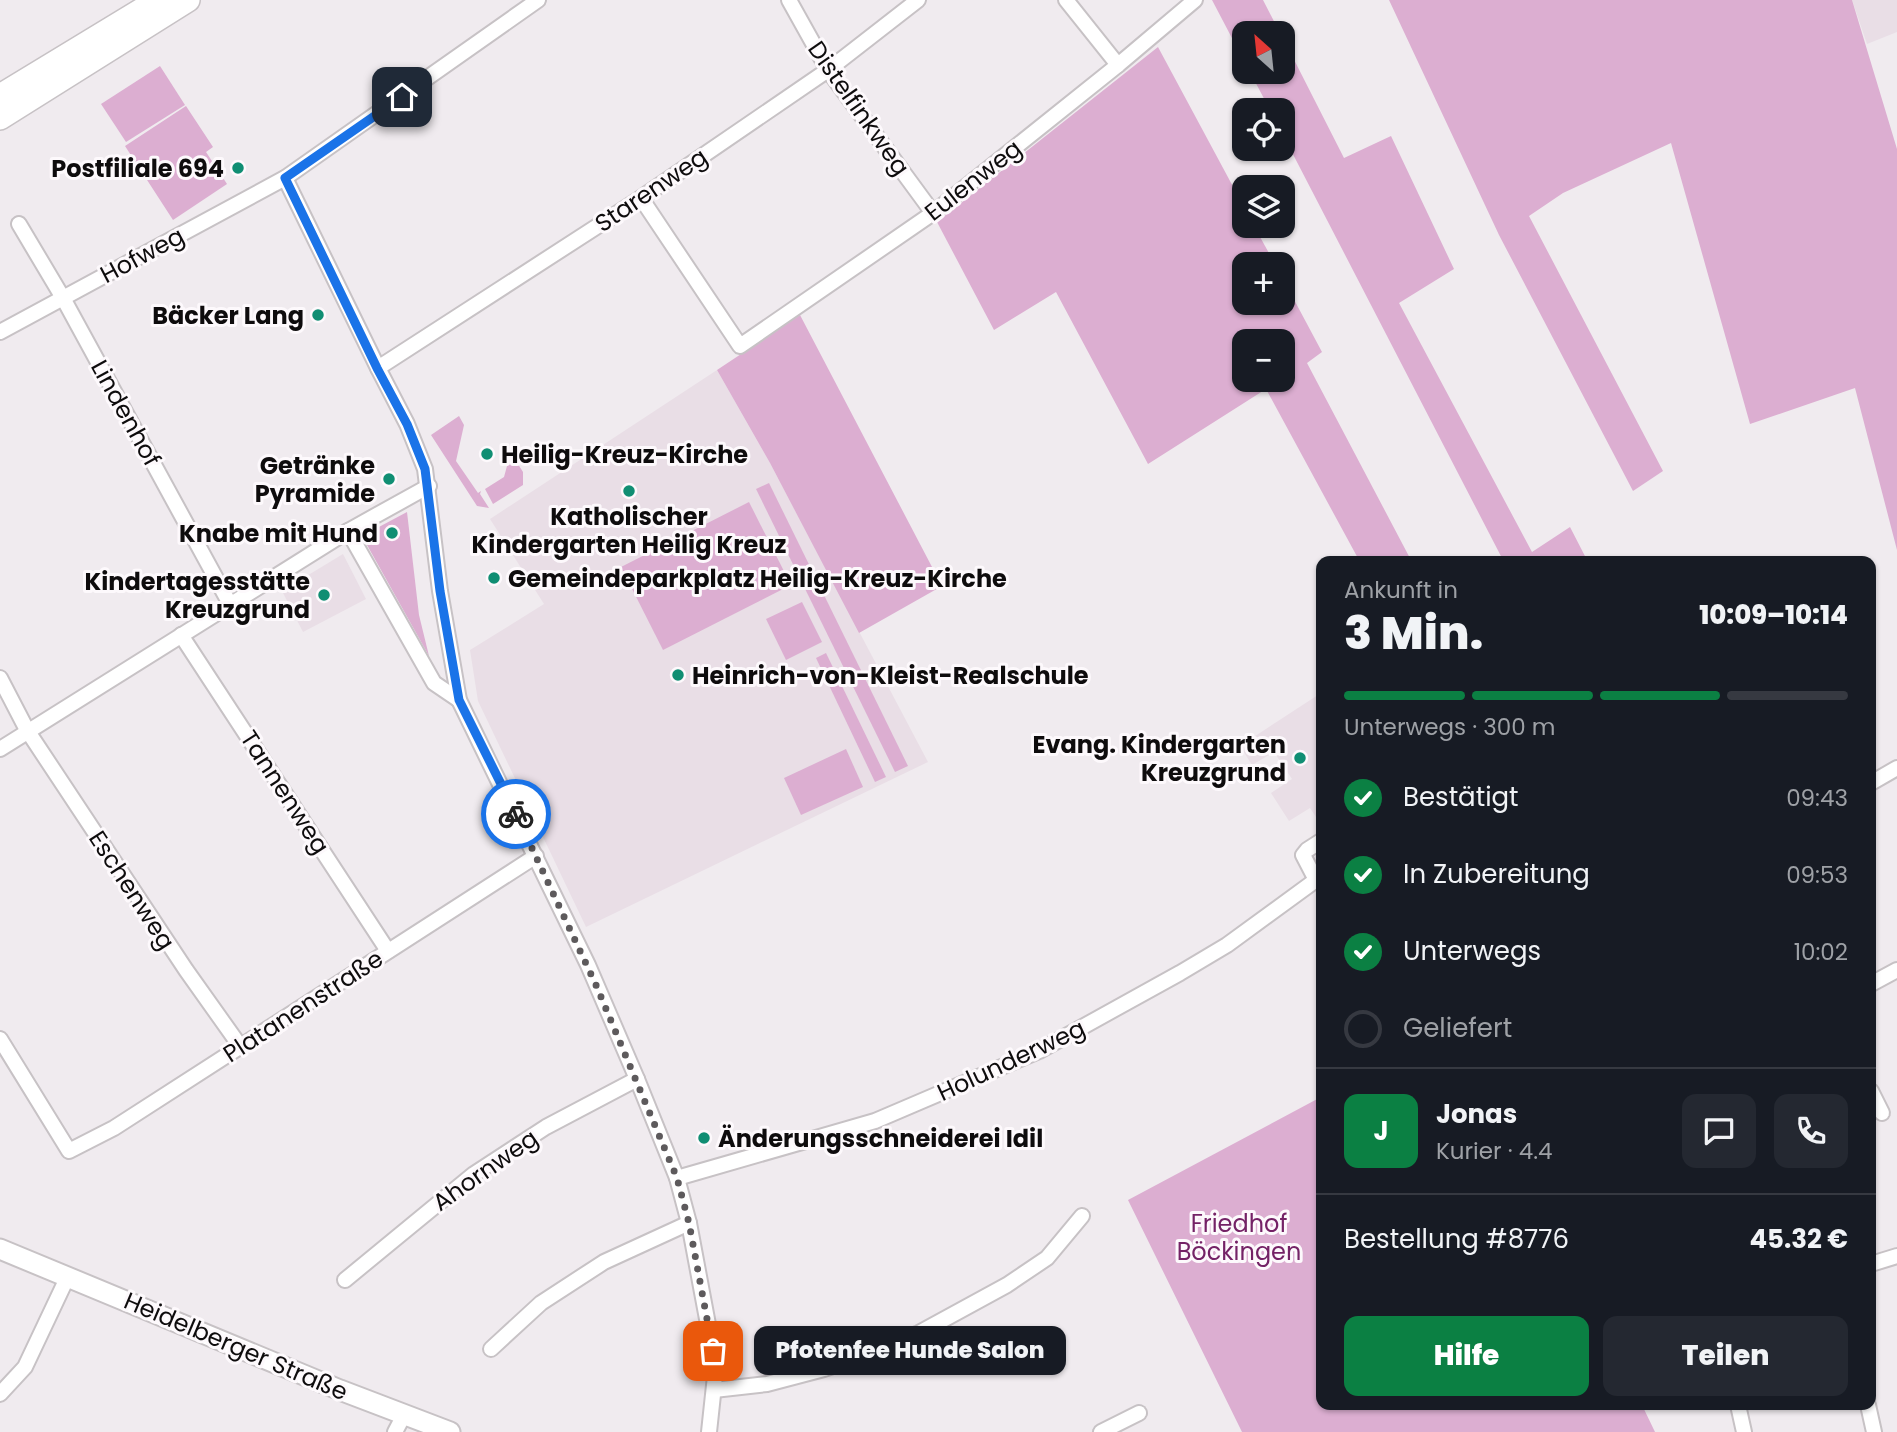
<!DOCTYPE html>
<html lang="de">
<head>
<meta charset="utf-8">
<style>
  :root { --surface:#171b24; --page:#242831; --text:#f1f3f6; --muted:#9ea1a6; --line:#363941; --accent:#0b8043 }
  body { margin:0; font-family:Poppins,sans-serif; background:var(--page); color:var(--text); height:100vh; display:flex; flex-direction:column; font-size:26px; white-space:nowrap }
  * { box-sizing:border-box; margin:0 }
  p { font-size:23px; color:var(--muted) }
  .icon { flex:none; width:38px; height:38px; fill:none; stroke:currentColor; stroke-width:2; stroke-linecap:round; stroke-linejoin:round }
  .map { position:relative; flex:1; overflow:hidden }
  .panel { position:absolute; left:1316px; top:556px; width:560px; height:854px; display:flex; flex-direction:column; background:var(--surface); border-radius:14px; box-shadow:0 2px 5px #0004 }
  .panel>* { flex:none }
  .needle { width:46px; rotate:333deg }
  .controls { position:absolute; left:1232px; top:21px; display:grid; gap:14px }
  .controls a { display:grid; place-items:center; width:63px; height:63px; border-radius:14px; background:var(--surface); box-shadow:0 2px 5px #0004; font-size:35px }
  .pin { position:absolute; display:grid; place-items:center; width:60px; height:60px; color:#fff; margin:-30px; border-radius:14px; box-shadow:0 4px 10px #0006 }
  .courier { position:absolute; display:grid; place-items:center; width:70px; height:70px; margin:-35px; border:5px solid #1a73e8; border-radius:50%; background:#fff; color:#222; box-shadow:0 2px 9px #0007 }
  .bubble { position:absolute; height:49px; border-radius:14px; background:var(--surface); box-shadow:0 2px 5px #0004; font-size:23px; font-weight:800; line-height:49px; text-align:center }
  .summary em { font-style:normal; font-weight:800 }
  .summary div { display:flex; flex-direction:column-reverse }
  .summary { display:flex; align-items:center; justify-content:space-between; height:119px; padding:0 28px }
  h1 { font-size:46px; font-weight:800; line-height:52px }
  .bar { display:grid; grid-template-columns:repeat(4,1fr); gap:10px 7px; align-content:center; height:84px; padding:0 28px }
  .bar i { height:9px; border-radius:5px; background:var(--line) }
  .bar .selected { background:var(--accent) }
  .bar p { grid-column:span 4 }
  .line { display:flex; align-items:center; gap:18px; padding:0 28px; border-top:2px solid var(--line) }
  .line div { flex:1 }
  .round { display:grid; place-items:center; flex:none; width:74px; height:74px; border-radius:14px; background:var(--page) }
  ol { padding:0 28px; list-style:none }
  li { display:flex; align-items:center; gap:21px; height:77px }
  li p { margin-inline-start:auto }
  li .icon { padding:7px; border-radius:50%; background:var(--accent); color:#fff; stroke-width:4 }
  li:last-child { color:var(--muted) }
  li i { width:38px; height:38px; border:4px solid var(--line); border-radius:50% }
  .button { display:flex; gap:14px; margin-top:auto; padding:14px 28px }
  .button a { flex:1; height:80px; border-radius:14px; background:var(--accent); color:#fff; font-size:28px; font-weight:800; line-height:80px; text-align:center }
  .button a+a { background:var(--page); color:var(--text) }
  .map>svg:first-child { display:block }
  .built { fill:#e9dee6 }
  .green { fill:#dcaed1; fill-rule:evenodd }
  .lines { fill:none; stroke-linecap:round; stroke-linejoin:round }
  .minor-casing { stroke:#c7c2c5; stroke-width:18 }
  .secondary-casing { stroke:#c7c2c5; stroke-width:23 }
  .primary-casing { stroke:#c7c2c5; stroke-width:26 }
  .minor { stroke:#fff; stroke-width:14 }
  .secondary { stroke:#fff; stroke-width:19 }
  .primary { stroke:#fff; stroke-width:23 }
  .done { stroke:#5d5a5c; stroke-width:7; stroke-dasharray:0 12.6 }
  .route { stroke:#1a73e8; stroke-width:9 }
  .poi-dot { fill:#108e73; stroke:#fdf9fc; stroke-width:2.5 }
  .labels { text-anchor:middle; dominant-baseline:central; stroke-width:6; stroke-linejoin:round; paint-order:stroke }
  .street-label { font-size:24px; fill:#0e0c0d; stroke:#fdf9fc }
  .poi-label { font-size:24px; font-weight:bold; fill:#0e0c0d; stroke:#fdf9fc; text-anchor:end }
  .park-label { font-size:24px; fill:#742266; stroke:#fdf9fc }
</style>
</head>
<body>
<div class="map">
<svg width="1897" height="1432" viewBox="0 0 1897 1432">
  <rect width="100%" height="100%" fill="#f0ebef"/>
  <g class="built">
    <path d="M1852,0H1897V32L1867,44Z"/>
    <path d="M717,370L770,463L928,762L586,927L478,701L470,650L544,604L490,519Z"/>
    <path d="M343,554L366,599L303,632L282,591Z"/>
    <path d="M1321,693V818L1318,820L1310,808L1289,821L1271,793L1292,779L1274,752L1252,765L1240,746Z"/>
  </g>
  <g class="green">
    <path d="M1212,0H1263L1280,33H1244V61Z"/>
    <path d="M1389,0H1852L1897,149V550L1855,388L1750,424L1671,143L1563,193L1529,216L1663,471L1633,491L1499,235Z"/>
    <path d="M1283,38L1344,158L1391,136L1454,269L1399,303L1532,552L1570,527L1588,562H1504L1283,135V110H1270L1250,72H1283Z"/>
    <path d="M1158,47L1244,207V226H1254L1275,264H1244V303H1283V279L1322,352L1307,363L1412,562H1360L1266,389L1148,464L1056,292L994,330L937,222ZM1244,341H1283V380H1244Z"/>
    <path d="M160,66L185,105L126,142L101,104Z"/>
    <path d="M186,106L213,147L206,152L227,184L173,220L125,146Z"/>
    <path d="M800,315L942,586L859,633L770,463L717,370Z"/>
    <path d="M459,416L464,425L456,461L478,493L481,491L480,494L489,508L477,506L431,435Z"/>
    <path d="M516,461L523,472V485L493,504L485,489L504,477L507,466Z"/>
    <path d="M769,483L908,766L895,772L756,489Z"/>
    <path d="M749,502L791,585L663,650L621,567Z"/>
    <path d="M407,512L419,615L429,656L362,536Z"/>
    <path d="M802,602L822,642L786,660L766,619Z"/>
    <path d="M826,653L886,777L875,782L816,658Z"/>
    <path d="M846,749L863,787L801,815L784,778Z"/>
    <path d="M1321,1097V1405H1642L1655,1432H1242L1128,1200Z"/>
  </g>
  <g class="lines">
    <g class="minor-casing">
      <g id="minor">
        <path d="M789,0L828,70L933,213"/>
        <path d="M1066,0L1118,65"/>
        <path d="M285,178L378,368L407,424L425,469L440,591L459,700L588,965L637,1079L677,1178L689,1223L713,1351L715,1376L709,1432"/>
        <path d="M641,198L740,346L933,213L1118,65L1195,0"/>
        <path d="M19,224L63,298L230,604"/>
        <path d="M0,332L285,178L538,0"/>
        <path d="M378,368L641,198L828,70L918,0"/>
        <path d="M348,531L434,683L459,700"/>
        <path d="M181,635L388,951"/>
        <path d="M0,678L27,730L186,970L240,1046"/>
        <path d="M0,749L348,531L429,486"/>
        <path d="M1871,783L1897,768"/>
        <path d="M1321,841L1307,850L1303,855L1316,880L1321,883"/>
        <path d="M1871,984L1897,970"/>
        <path d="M0,1039L69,1151L114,1128L536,856"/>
        <path d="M1871,1091L1882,1113"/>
        <path d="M677,1178L875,1121L1039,1051L1180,973L1227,945L1316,880"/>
        <path d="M1871,1264L1897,1256"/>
        <path d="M345,1280L474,1174L546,1127L637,1079"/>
        <path d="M491,1349L541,1303L604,1262L689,1223"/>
        <path d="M714,1390L767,1384L824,1369L872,1353L919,1333L1007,1285L1047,1258L1082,1216"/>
        <path d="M0,1394L25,1367L68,1276"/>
        <path d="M1738,1405L1744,1432"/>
        <path d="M1868,1405L1874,1432"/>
        <path d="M395,1432L404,1415"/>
        <path d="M1101,1432L1139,1413"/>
      </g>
    </g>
    <g class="secondary-casing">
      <path id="secondary" d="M0,1249L340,1390L450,1432"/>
    </g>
    <g class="primary-casing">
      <g id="primary">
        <path d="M0,96L158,0"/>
        <path d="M0,118L188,0"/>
      </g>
    </g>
    <use href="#minor" class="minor"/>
    <use href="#secondary" class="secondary"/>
    <use href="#primary" class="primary"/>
  </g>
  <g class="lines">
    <path class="done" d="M516,814L596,985L677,1178L689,1223L713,1351"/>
    <path class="route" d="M402,97L285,178L377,368L407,424L425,469L440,591L459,700L516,814"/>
  </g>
  <g class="poi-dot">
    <circle cx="238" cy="168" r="7"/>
    <circle cx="318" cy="315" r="7"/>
    <circle cx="487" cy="454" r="7"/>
    <circle cx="389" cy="479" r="7"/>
    <circle cx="629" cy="491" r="7"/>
    <circle cx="392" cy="533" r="7"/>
    <circle cx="494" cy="578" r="7"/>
    <circle cx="324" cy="595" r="7"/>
    <circle cx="678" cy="675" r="7"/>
    <circle cx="1300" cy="758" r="7"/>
    <circle cx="704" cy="1138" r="7"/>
  </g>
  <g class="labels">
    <g class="street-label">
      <text transform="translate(859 108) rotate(55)">Distelfinkweg</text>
      <text transform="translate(973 180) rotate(-38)">Eulenweg</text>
      <text transform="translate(651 190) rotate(-34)">Starenweg</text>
      <text transform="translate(142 255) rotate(-28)">Hofweg</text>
      <text transform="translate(126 413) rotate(61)">Lindenhof</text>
      <text transform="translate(285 792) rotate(57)">Tannenweg</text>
      <text transform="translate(132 890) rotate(57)">Eschenweg</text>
      <text transform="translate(303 1006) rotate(-33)">Platanenstraße</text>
      <text transform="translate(1011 1060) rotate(-25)">Holunderweg</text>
      <text transform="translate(485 1170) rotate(-35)">Ahornweg</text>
      <text transform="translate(236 1346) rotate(23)">Heidelberger Straße</text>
    </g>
    <g class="poi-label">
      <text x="224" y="168">Postfiliale 694</text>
      <text x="304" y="315">Bäcker Lang</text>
      <text x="501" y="454" text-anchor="start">Heilig-Kreuz-Kirche</text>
      <text x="375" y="465">Getränke<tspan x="375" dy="28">Pyramide</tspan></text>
      <text x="629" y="516" text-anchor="middle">Katholischer<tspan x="629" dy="28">Kindergarten Heilig Kreuz</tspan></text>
      <text x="378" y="533">Knabe mit Hund</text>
      <text x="508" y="578" text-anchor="start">Gemeindeparkplatz Heilig-Kreuz-Kirche</text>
      <text x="310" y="581">Kindertagesstätte<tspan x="310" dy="28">Kreuzgrund</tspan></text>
      <text x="692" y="675" text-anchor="start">Heinrich-von-Kleist-Realschule</text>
      <text x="1286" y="744">Evang. Kindergarten<tspan x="1286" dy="28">Kreuzgrund</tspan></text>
      <text x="718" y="1138" text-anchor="start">Änderungsschneiderei Idil</text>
    </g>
    <g class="park-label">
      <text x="1239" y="1223">Friedhof<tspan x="1239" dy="28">Böckingen</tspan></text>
    </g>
  </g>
</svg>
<div class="controls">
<a><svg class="needle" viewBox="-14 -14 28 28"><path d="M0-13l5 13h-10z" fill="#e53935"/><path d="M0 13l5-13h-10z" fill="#9ea1a6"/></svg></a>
<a><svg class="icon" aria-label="locate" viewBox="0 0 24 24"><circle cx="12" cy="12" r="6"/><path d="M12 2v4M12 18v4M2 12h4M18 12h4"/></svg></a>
<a><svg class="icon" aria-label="layers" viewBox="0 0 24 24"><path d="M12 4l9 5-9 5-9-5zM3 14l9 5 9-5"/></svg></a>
<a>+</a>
<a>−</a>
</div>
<div class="pin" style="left:713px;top:1351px;background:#ea580c"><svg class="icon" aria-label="bag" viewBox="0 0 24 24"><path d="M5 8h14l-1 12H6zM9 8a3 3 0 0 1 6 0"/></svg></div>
<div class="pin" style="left:402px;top:97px;background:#1f2937"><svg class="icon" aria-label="home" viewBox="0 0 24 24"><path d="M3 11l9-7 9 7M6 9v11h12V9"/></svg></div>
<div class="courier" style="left:516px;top:814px"><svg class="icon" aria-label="bike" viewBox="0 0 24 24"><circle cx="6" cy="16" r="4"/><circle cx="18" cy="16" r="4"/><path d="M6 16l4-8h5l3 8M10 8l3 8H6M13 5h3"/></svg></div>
<div class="bubble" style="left:754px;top:1326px;width:312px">Pfotenfee Hunde Salon</div>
<section class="panel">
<div class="summary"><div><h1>3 Min.</h1><p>Ankunft in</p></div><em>10:09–10:14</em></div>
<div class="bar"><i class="selected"></i><i class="selected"></i><i class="selected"></i><i></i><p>Unterwegs · 300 m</p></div>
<ol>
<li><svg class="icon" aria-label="check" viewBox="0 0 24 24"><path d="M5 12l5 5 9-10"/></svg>Bestätigt<p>09:43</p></li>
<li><svg class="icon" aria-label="check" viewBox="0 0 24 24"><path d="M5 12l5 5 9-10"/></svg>In Zubereitung<p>09:53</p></li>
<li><svg class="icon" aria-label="check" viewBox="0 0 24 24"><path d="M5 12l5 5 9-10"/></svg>Unterwegs<p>10:02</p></li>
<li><i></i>Geliefert</li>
</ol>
<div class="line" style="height:126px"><b class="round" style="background:var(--accent);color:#fff">J</b><div><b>Jonas</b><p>Kurier · 4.4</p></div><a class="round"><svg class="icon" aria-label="chat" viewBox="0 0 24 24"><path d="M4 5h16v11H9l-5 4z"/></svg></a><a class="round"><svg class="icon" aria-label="phone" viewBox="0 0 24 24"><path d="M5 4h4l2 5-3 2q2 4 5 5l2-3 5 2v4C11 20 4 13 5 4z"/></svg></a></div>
<div class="line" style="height:91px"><div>Bestellung #8776</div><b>45.32 €</b></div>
<div class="button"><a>Hilfe</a><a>Teilen</a></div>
</section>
</div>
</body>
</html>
